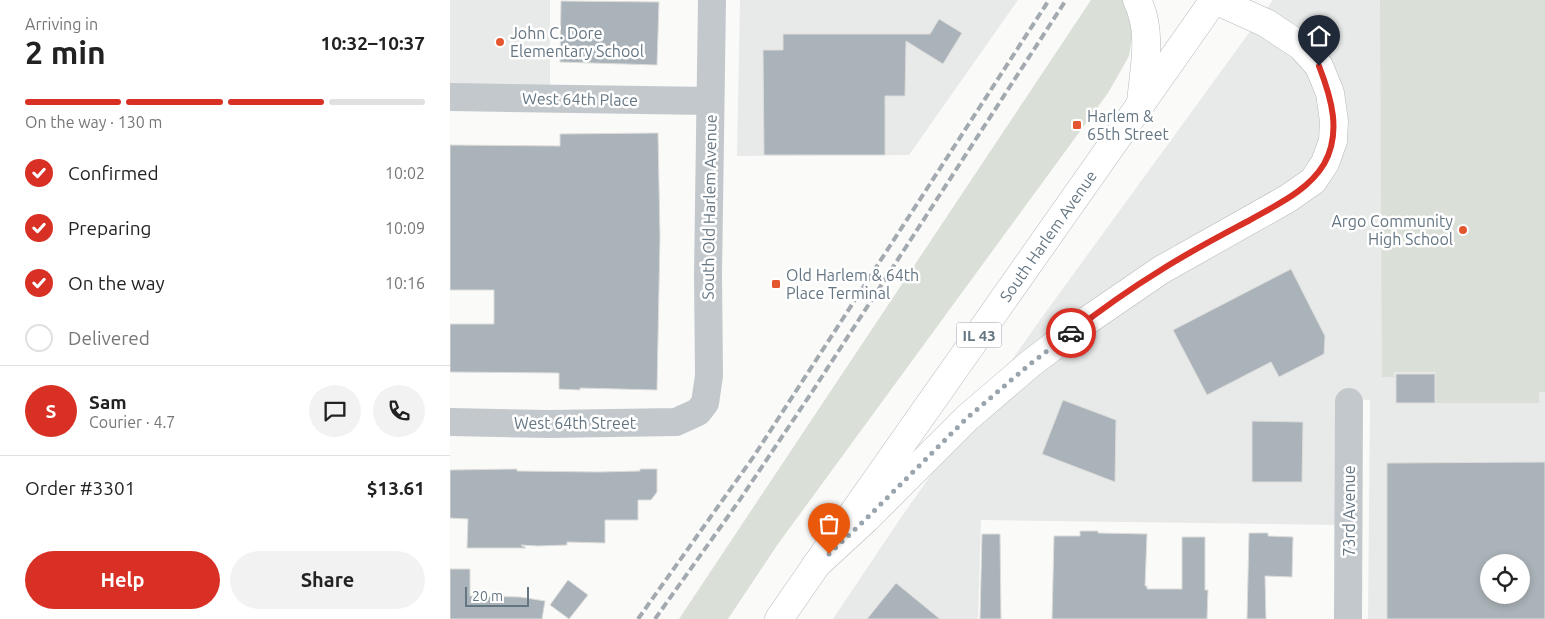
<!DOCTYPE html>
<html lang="en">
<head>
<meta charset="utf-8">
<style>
  :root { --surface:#fff; --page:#f2f2f2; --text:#222; --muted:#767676; --line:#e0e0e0; --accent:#d93025 }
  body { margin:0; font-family:Ubuntu,sans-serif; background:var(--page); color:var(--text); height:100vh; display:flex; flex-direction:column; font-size:19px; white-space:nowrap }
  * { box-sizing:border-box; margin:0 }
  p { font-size:16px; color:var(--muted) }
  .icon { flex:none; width:28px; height:28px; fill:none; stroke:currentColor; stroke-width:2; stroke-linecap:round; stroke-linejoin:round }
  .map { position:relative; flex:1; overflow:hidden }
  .panel { display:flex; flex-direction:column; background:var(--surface); width:450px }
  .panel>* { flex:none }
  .controls { position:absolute; left:1030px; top:554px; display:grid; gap:10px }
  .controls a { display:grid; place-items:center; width:50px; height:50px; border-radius:50%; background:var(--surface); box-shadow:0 2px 8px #0003; font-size:25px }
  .scale { position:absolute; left:15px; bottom:12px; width:64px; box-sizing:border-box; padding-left:5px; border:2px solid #657683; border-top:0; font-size:14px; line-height:18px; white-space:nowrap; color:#657683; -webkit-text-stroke:4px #fff; paint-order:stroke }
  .pin { position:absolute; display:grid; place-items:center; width:42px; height:42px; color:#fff; margin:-51px -21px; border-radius:50% 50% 50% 0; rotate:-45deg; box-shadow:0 0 5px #0007 }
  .pin .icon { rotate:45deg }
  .courier { position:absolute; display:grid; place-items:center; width:50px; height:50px; margin:-25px; border:4px solid #d93025; border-radius:50%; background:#fff; color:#222; box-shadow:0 1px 6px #0007 }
  .headline em { font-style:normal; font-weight:600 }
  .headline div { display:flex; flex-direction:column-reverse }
  .headline { display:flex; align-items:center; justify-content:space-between; height:85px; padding:0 25px }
  h1 { font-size:32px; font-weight:600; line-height:38px }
  .bar { display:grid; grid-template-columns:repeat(4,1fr); gap:8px 5px; align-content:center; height:60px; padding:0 25px }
  .bar i { height:6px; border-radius:4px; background:var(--line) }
  .bar .on { background:var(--accent) }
  .bar p { grid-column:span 4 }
  .line { display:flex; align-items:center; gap:12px; padding:0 25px; border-top:1px solid var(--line) }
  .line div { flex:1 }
  .round { display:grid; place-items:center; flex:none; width:52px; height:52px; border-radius:26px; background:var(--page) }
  ol { padding:0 25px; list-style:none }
  li { display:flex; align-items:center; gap:15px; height:55px }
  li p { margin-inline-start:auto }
  li .icon { padding:5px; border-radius:50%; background:var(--accent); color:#fff; stroke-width:4 }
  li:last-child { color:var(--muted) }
  li i { width:28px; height:28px; border:2px solid var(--line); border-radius:50% }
  .button { display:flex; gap:10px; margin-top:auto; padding:10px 25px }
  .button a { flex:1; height:58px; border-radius:30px; background:var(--accent); color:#fff; font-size:20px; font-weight:600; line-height:58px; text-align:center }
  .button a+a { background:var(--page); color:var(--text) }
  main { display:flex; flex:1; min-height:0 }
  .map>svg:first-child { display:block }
  .built { fill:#e8e9e9; fill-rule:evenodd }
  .green { fill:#dadfd7 }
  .building { fill:#aab3b9; stroke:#dcdcda; fill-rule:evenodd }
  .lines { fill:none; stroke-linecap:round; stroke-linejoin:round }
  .major-casing { stroke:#b5babe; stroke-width:29 }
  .minor { stroke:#c3c8cc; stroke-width:28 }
  .major { stroke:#fff; stroke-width:28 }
  .rail { stroke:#a2aab0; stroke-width:4; stroke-dasharray:8 4; stroke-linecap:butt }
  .done { stroke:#99a4ac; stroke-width:5; stroke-dasharray:0 9 }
  .route { stroke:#d93025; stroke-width:6 }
  .poi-dot { fill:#e4572e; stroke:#fff; stroke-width:2 }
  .labels { text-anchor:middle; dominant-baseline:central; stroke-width:5; stroke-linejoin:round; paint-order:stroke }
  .shield { fill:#fff; stroke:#939fa8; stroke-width:1 }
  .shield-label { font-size:15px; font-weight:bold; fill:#657683 }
  .poi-label { font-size:16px; fill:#657683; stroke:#fff; text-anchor:start }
  .street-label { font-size:16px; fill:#657683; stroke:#fff }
</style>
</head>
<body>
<main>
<section class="panel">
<div class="headline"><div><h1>2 min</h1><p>Arriving in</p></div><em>10:32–10:37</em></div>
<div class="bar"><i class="on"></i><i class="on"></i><i class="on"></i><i></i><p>On the way · 130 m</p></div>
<ol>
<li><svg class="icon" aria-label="check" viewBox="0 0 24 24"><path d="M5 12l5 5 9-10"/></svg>Confirmed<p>10:02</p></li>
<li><svg class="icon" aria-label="check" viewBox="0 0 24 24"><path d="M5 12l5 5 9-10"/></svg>Preparing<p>10:09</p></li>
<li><svg class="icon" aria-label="check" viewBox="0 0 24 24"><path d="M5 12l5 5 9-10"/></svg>On the way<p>10:16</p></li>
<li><i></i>Delivered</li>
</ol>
<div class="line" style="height:90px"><b class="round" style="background:var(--accent);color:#fff">S</b><div><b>Sam</b><p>Courier · 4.7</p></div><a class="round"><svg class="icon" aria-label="chat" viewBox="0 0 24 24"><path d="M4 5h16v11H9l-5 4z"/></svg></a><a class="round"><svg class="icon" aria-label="phone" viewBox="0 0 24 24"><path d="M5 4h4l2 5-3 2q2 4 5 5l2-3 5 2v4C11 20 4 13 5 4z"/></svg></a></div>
<div class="line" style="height:65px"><div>Order #3301</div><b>$13.61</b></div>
<div class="button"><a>Help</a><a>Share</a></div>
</section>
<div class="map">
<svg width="1095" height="619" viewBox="0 0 1095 619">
  <rect width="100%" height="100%" fill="#fafaf8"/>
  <g class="built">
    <rect x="0" y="0" width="100" height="85"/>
    <path d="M290,0H568L459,155L287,156Z"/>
    <path d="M823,0H1095V619H918L920,400L885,399V525L531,520L528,619H383L450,519L590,320ZM1039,562H1071V595H1039Z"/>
  </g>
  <g class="green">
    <path d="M641,0H680L684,25L679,56L658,93L328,544L278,619H229Z"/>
    <path d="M930,0H1095V392H1089V403H986V372H944V377H932Z"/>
  </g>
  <g class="building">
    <path d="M111,1L209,2L207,65L110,62Z"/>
    <path d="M489,19L512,33L493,64L456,41L455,96H435V155H314L313,50H333V34H480Z"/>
    <path d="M208,133L210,237L207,390L130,388V390L109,389V373L0,372V324H44V290H0V145L110,146V134Z"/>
    <path d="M841,269L875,336L874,354L829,377L821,362L757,395L723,330Z"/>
    <rect x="946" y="374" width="39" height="29"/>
    <path d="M613,400L666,420L665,482L592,454Z"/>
    <path d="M802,421L853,422L852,482H802Z"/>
    <path d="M1095,462V619H937V463ZM1039,562H1071V595H1039Z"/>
    <path d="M67,469V471L149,472L190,471V469H207V492L201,500H188V520H155V543L117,542V545L88,546L71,545L76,548H17L18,519L0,518V470Z"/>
    <path d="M630,531H648V533L697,534L695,586H697V589H732V537H755V590H758L757,619H602L604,536H630Z"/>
    <path d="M799,533H818V536L843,537L842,577L815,576L816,619H797Z"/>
    <path d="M532,534H550L551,619H530Z"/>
    <path d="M0,569H20V596L70,597L95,601L92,619H0Z"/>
    <path d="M118,580L138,595L119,619L100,605Z"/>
    <path d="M446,583L490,619H417Z"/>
  </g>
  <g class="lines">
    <g class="major-casing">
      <g id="major">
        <path d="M687,0C703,32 694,68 691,103"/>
        <path d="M401,516L764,0"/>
        <path d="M366,565L417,518L517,418L580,364L635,322L711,270L837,199L863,181L875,163L883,141L884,121L880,93L869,66L851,46L816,23L765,0"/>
        <path d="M329,619L376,551"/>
      </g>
    </g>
    <g class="minor">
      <path d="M0,97L260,101"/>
      <path d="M0,422L99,424L226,422L248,412L255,403L259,376L258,275L262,0"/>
      <path d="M898,619L899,402"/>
    </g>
    <use href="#major" class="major"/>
    <g class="rail">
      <path d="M188,619L304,456L599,0"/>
      <path d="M205,619L289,501L362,392L616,0"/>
    </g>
  </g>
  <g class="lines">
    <path class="done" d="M379,554L417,518L517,418L580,364L621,333"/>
    <path class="route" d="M621,333C649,311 680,289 711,270C739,252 770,236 800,220C826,205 858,191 874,164C892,132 881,97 869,66"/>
  </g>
  <g class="poi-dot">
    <circle cx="50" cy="42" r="5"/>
    <rect x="622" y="120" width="10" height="10" rx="2.5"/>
    <circle cx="1013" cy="230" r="5"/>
    <rect x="321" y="279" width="10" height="10" rx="2.5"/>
  </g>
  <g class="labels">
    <rect class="shield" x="506.5" y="322.5" width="45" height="25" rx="4"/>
    <g class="shield-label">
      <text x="529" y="335">IL 43</text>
    </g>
    <g class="poi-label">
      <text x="60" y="33">John C. Dore<tspan x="60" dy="18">Elementary School</tspan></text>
      <text x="637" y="116">Harlem &amp;<tspan x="637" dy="18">65th Street</tspan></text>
      <text x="1003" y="221" text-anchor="end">Argo Community<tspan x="1003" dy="18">High School</tspan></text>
      <text x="336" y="275">Old Harlem &amp; 64th<tspan x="336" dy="18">Place Terminal</tspan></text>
    </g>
    <g class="street-label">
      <text transform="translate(130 99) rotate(1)">West 64th Place</text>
      <text transform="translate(259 207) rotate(-89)">South Old Harlem Avenue</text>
      <text transform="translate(598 236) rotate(-55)">South Harlem Avenue</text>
      <text x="125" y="423">West 64th Street</text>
      <text transform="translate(899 511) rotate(-90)">73rd Avenue</text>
    </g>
  </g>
</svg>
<div class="controls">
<a><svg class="icon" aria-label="locate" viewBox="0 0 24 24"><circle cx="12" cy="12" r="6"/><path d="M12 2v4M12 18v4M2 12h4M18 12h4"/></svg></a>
</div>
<div class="scale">20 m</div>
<div class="pin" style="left:379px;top:554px;background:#ea580c"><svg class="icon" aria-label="bag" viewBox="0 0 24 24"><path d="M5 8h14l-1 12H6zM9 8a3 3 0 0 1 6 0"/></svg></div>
<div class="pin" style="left:869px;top:66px;background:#1f2937"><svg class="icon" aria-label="home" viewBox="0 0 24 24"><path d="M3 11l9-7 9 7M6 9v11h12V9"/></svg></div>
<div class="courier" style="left:621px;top:333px"><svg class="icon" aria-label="car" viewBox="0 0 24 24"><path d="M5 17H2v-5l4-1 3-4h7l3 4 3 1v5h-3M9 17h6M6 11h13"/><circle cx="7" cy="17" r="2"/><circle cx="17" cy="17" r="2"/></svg></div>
</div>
</main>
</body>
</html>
